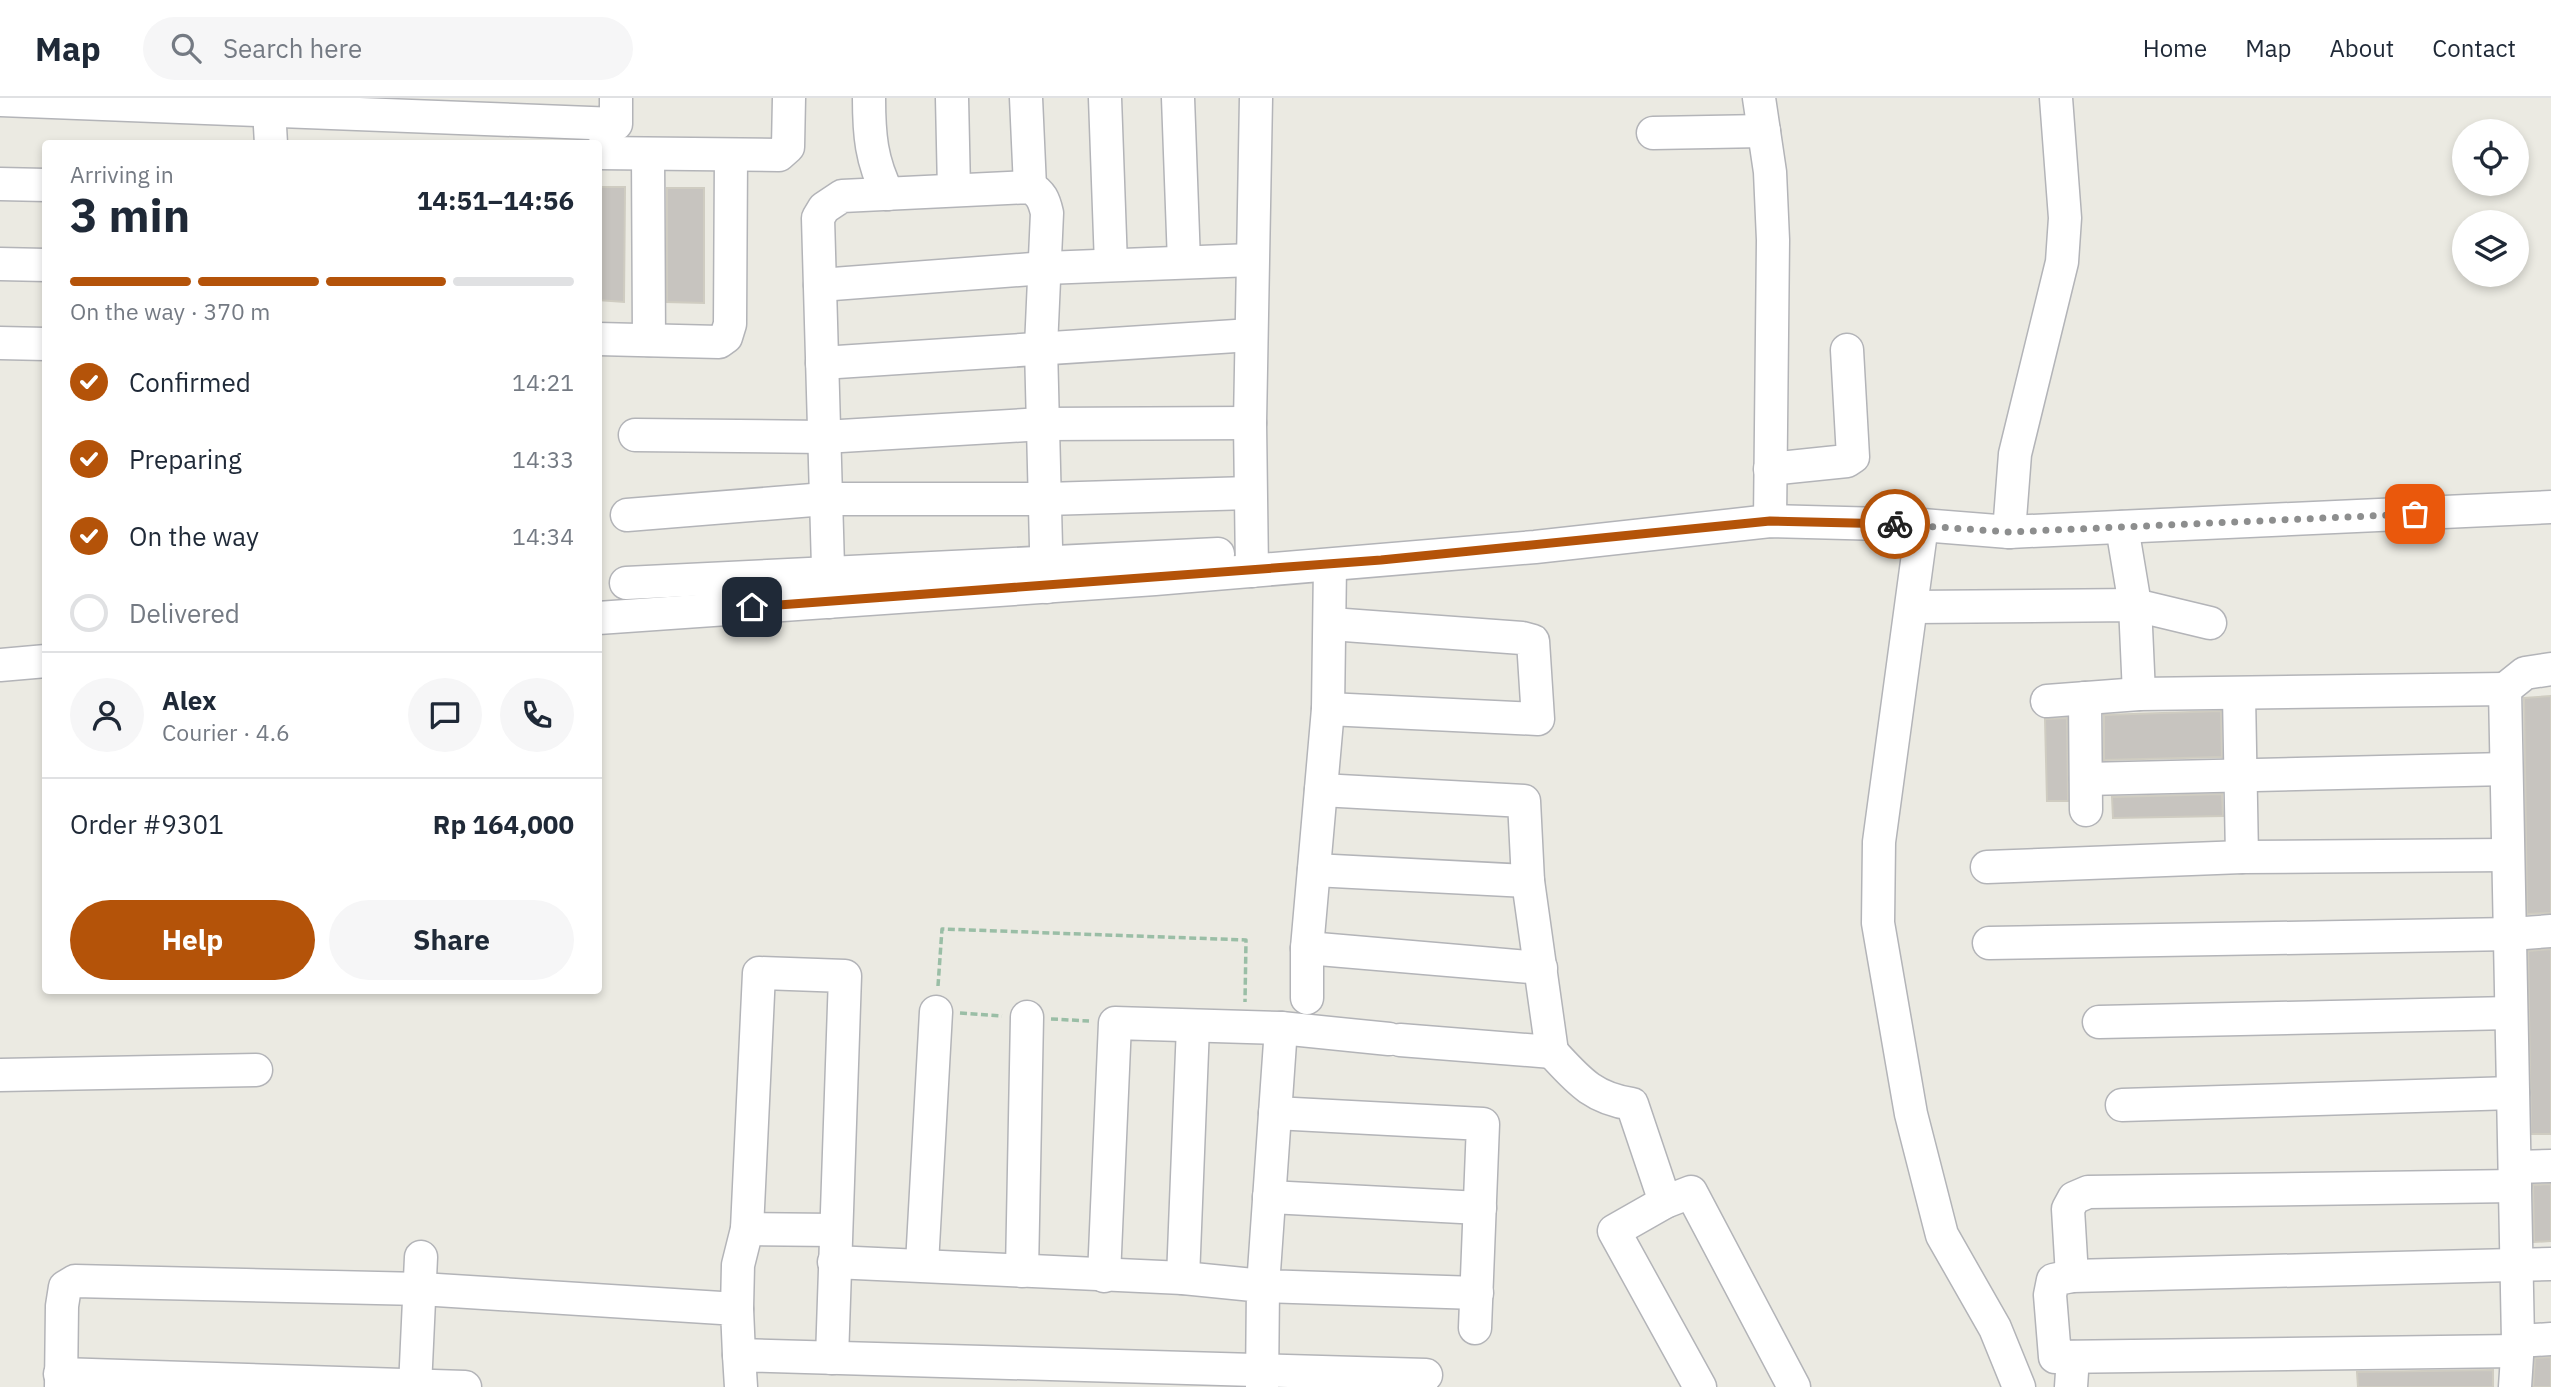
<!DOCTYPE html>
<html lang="en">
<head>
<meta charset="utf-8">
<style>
  :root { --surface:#fff; --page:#f6f6f7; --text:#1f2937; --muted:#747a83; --line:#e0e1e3; --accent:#b45309 }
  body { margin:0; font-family:"IBM Plex Sans",sans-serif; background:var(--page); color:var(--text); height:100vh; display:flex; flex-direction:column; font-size:26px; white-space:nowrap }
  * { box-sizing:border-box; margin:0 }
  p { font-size:23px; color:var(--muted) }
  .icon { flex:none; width:38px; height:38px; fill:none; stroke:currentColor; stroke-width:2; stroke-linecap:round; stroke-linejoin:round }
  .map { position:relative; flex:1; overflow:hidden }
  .details { position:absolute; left:42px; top:42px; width:560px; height:854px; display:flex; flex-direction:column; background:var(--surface); border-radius:7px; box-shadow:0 4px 10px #0003 }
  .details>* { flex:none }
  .controls { position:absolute; left:2452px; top:21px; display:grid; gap:14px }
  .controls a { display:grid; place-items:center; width:77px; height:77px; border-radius:50%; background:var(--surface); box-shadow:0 4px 10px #0003; font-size:35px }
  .pin { position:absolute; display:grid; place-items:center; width:60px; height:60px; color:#fff; margin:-30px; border-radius:14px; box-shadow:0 4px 10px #0006 }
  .courier { position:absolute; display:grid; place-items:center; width:70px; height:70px; margin:-35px; border:5px solid #b45309; border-radius:50%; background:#fff; color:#222; box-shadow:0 2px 9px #0007 }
  .headline em { font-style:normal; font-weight:700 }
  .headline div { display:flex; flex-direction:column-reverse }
  .headline { display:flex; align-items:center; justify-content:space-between; height:119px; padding:0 28px }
  h1 { font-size:46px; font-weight:700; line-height:52px }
  .bar { display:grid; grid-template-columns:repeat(4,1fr); gap:10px 7px; align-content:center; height:84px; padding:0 28px }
  .bar i { height:9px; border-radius:5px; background:var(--line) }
  .bar .on { background:var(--accent) }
  .bar p { grid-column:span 4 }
  .line { display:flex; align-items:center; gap:18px; padding:0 28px; border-top:2px solid var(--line) }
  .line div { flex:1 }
  .round { display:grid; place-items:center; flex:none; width:74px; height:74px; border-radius:37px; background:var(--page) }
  ol { padding:0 28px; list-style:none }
  li { display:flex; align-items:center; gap:21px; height:77px }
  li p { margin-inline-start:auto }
  li .icon { padding:7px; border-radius:50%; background:var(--accent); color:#fff; stroke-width:4 }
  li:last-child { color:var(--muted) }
  li i { width:38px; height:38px; border:4px solid var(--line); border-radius:50% }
  .primary-button { display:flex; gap:14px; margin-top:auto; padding:14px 28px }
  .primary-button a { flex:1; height:80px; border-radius:42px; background:var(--accent); color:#fff; font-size:28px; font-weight:700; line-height:80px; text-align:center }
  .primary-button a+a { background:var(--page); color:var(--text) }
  header { display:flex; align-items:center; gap:42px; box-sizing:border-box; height:98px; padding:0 35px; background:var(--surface); border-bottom:2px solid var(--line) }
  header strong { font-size:33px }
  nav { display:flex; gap:38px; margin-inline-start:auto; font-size:24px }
  .search { width:490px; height:63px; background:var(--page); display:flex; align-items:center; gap:18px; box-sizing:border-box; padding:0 24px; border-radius:38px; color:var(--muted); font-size:26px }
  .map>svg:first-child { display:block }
  .building { fill:#c7c4bf; stroke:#cfccc1; stroke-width:2 }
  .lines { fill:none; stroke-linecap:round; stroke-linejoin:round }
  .minor-casing { stroke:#b3b4b8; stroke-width:35 }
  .path { stroke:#9abea6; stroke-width:3.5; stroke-dasharray:7 3.5; stroke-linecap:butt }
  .minor { stroke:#fff; stroke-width:32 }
  .done { stroke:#8d8e8e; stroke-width:7; stroke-dasharray:0 12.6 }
  .route { stroke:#b45309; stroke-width:9 }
</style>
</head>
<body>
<header>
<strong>Map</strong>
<div class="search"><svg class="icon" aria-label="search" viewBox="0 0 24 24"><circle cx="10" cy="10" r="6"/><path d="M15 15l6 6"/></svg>Search here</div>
<nav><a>Home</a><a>Map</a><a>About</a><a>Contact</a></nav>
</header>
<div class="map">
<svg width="2551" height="1289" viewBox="0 0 2551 1289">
  <rect width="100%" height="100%" fill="#ebeae2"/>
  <g class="building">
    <path d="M598,89H625L624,204L598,202Z"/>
    <path d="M667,90H704V205L667,204Z"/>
    <path d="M2551,598V815L2527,816L2524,600Z"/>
    <path d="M2221,613L2222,659L2104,662V617Z"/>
    <path d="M2067,620L2068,703H2047L2045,621Z"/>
    <path d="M2222,696L2223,718L2113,720L2112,699Z"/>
    <path d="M2551,851V1036H2531L2528,853Z"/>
    <path d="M2551,1086V1143L2534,1144L2533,1087Z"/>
    <path d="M2551,1259V1289H2533L2535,1260Z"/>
    <path d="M2493,1272V1289H2358L2357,1274Z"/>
  </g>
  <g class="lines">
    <g class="minor-casing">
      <g id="minor">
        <path d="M869,0C869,36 871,63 888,96"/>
        <path d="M952,0L954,92"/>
        <path d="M1026,0L1030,89"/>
        <path d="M1105,0L1111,167"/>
        <path d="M1178,0L1184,164"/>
        <path d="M1759,0L1770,74L1773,142L1770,423"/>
        <path d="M0,2L616,26V0"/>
        <path d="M269,11L271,46"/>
        <path d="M1653,35L1764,33"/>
        <path d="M598,55L779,57L788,49L789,0"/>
        <path d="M648,56L649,242"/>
        <path d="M0,86L46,87"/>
        <path d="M0,166L46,167"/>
        <path d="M820,187L1045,170L1252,162"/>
        <path d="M598,241L719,244L726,239L730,226L731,58"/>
        <path d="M0,245L46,246"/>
        <path d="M822,265L1251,237"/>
        <path d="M635,337L824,339L1043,326L1250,325"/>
        <path d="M1770,371L1847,363L1853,359L1847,252"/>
        <path d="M627,417L825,401H1046L1250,395"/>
        <path d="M1922,427L1879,744L1878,825L1911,1016L1942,1137L1995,1230L2019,1289"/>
        <path d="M2122,429L2135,507L2139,596"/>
        <path d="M2009,434L2015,356L2062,164L2065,120L2056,0"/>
        <path d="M1252,473L1250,325L1256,0"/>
        <path d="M626,485L1218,456"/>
        <path d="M829,504L818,120L824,110L842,98L1030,89C1041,95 1044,102 1047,115L1041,249L1047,489"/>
        <path d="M1913,509L2135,507L2210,525"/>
        <path d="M598,520L1155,481L1535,449L1770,423L1922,427L2009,434L2551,409"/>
        <path d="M0,567L46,563"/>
        <path d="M2505,591L2525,575L2551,571"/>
        <path d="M2239,597L2242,759"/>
        <path d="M2085,600L2086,712"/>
        <path d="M2047,603L2139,596L2505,591C2508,808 2512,1025 2518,1243L2515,1289"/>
        <path d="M1328,611L1538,621L1533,543L1522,540L1331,526"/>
        <path d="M2086,681L2506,671"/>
        <path d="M1321,692L1524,703L1528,783L1552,954L1400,942"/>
        <path d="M1987,769L2242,759L2506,757"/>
        <path d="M1314,772L1528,783"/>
        <path d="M1989,845L2511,836L2551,833"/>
        <path d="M1307,850L1541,870"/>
        <path d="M1307,900V850L1328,611L1330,467"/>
        <path d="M2099,924L2511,915"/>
        <path d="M1281,930L1263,1188L1477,1195"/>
        <path d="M1552,954C1578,982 1592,1000 1632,1006L1665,1104"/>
        <path d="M0,977L256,972"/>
        <path d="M2122,1007L2513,995"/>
        <path d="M1275,1015L1483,1026L1475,1230"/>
        <path d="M2515,1069L2551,1068"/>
        <path d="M1269,1099L1480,1110"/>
        <path d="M747,1131L835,1132"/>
        <path d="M834,1164L1183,1180L1263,1188L1262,1289"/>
        <path d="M922,1166L936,914"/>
        <path d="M1022,1173L1027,919"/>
        <path d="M1104,1178L1115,925L1281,930L1389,941"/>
        <path d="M2072,1178L2068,1111L2074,1100L2088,1094L2515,1088"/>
        <path d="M1183,1180L1193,928"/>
        <path d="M737,1211L738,1167L747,1131L759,875L845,878L832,1260"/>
        <path d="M2518,1243L2551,1241"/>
        <path d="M2517,1253L2055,1259L2050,1197L2053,1182L2072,1178L2551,1166"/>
        <path d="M60,1276L465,1289"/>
        <path d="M61,1289L62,1208L65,1189L75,1183L421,1191L737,1211L739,1257"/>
        <path d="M415,1289L421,1159"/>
        <path d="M741,1289L739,1257L1426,1277"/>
        <path d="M1700,1289L1614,1133L1665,1104L1691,1094L1794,1289"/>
        <path d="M2071,1289L2073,1259"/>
      </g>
    </g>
    <g class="path">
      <path d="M938,888L942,831L1246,842L1245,904"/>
      <path d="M960,915L1002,918"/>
      <path d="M1051,921L1089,923"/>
    </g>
    <use href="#minor" class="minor"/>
  </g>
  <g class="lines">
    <path class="done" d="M1895,426L2009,434L2415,416"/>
    <path class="route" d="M752,509L1381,462L1770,423L1895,426"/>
  </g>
</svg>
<div class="controls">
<a><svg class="icon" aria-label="locate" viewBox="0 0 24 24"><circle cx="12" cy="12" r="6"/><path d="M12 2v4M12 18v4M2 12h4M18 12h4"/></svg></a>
<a><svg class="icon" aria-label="layers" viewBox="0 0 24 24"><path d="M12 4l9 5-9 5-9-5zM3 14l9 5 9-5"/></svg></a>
</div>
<div class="pin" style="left:2415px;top:416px;background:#ea580c"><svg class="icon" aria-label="bag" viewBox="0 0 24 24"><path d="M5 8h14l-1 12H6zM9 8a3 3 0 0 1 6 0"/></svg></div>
<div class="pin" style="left:752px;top:509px;background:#1f2937"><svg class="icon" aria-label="home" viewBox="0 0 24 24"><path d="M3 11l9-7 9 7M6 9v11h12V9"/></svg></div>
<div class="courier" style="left:1895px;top:426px"><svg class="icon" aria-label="bike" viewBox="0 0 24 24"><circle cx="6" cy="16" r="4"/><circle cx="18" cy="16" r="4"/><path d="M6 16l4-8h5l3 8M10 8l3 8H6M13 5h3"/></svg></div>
<section class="details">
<div class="headline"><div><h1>3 min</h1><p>Arriving in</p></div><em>14:51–14:56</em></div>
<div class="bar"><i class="on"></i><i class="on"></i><i class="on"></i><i></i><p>On the way · 370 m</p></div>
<ol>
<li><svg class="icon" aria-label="check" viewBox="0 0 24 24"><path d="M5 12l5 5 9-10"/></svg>Confirmed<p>14:21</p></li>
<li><svg class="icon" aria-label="check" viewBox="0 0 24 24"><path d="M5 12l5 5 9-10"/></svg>Preparing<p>14:33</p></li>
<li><svg class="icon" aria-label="check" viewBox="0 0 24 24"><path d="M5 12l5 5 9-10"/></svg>On the way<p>14:34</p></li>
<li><i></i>Delivered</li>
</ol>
<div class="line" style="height:126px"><a class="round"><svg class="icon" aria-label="person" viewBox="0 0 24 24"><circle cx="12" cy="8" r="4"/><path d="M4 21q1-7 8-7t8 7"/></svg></a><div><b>Alex</b><p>Courier · 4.6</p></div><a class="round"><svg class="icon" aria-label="chat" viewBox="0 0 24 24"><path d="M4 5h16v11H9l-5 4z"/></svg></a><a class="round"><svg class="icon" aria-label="phone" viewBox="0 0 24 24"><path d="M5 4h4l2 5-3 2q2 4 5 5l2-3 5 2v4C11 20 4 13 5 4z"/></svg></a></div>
<div class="line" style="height:91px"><div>Order #9301</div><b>Rp 164,000</b></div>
<div class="primary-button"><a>Help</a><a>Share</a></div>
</section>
</div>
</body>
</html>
